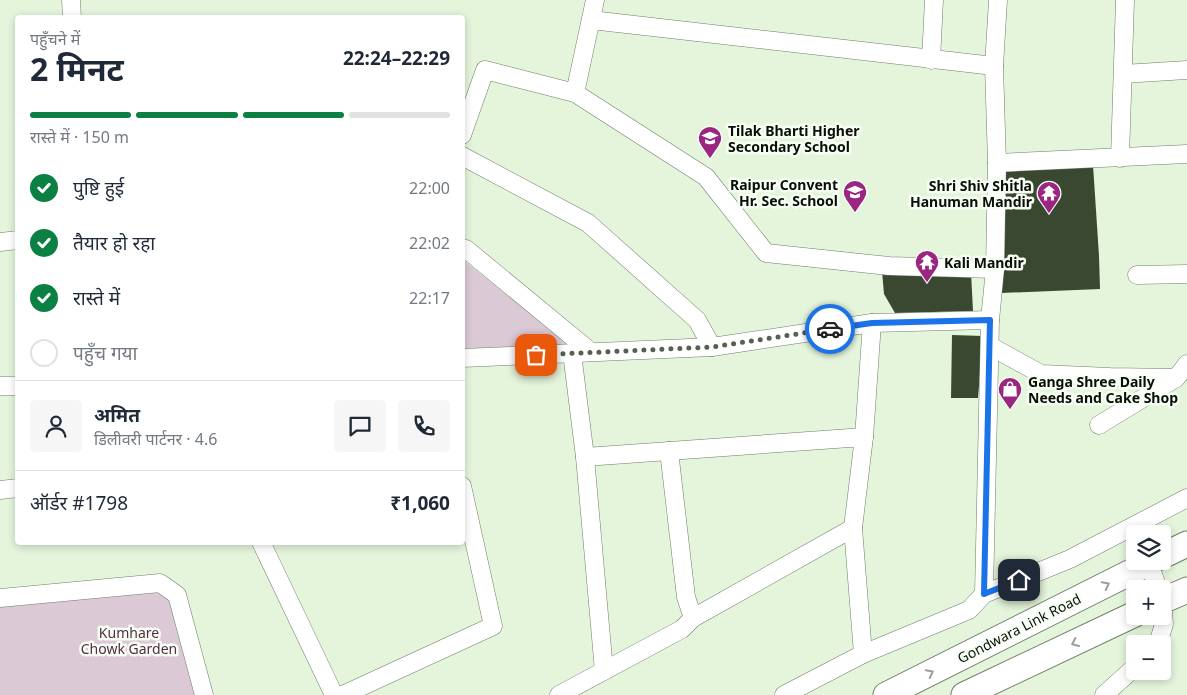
<!DOCTYPE html>
<html lang="hi">
<head>
<meta charset="utf-8">
<style>
  :root { --surface:#fff; --page:#f6f6f7; --text:#1f2937; --muted:#747a83; --line:#e0e1e3; --accent:#0b8043 }
  body { margin:0; font-family:"Noto Sans","Noto Sans Devanagari",sans-serif; background:var(--page); color:var(--text); height:100vh; display:flex; flex-direction:column; font-size:19px; white-space:nowrap }
  * { box-sizing:border-box; margin:0 }
  p { font-size:16px; color:var(--muted) }
  .icon { flex:none; width:28px; height:28px; fill:none; stroke:currentColor; stroke-width:2; stroke-linecap:round; stroke-linejoin:round }
  .map { position:relative; flex:1; overflow:hidden }
  .drawer { position:absolute; left:15px; top:15px; width:450px; height:530px; display:flex; flex-direction:column; background:var(--surface); border-radius:5px; box-shadow:0 2px 8px #0003 }
  .drawer>* { flex:none }
  .tools { position:absolute; left:1126px; top:525px; display:grid; gap:10px }
  .tools a { display:grid; place-items:center; width:45px; height:45px; border-radius:5px; background:var(--surface); box-shadow:0 2px 8px #0003; font-size:25px }
  .pin { position:absolute; display:grid; place-items:center; width:42px; height:42px; color:#fff; margin:-21px; border-radius:10px; box-shadow:0 2px 8px #0006 }
  .courier { position:absolute; display:grid; place-items:center; width:50px; height:50px; margin:-25px; border:4px solid #1a73e8; border-radius:50%; background:#fff; color:#222; box-shadow:0 1px 6px #0007 }
  .headline em { font-style:normal; font-weight:700 }
  .headline div { display:flex; flex-direction:column-reverse }
  .headline { display:flex; align-items:center; justify-content:space-between; height:85px; padding:0 15px }
  h1 { font-size:32px; font-weight:700; line-height:38px }
  .bar { display:grid; grid-template-columns:repeat(4,1fr); gap:8px 5px; align-content:center; height:60px; padding:0 15px }
  .bar i { height:6px; border-radius:4px; background:var(--line) }
  .bar .active { background:var(--accent) }
  .bar p { grid-column:span 4 }
  .line { display:flex; align-items:center; gap:12px; padding:0 15px; border-top:1px solid var(--line) }
  .line div { flex:1 }
  .round { display:grid; place-items:center; flex:none; width:52px; height:52px; border-radius:5px; background:var(--page) }
  ol { padding:0 15px; list-style:none }
  li { display:flex; align-items:center; gap:15px; height:55px }
  li p { margin-inline-start:auto }
  li .icon { padding:5px; border-radius:50%; background:var(--accent); color:#fff; stroke-width:4 }
  li:last-child { color:var(--muted) }
  li i { width:28px; height:28px; border:2px solid var(--line); border-radius:50% }
  .map>svg:first-child { display:block }
  .green { fill:#dbc9d5 }
  .building { fill:#3a4832 }
  .lines { fill:none; stroke-linecap:round; stroke-linejoin:round }
  .street-casing { stroke:#6f7e68; stroke-width:19 }
  .secondary-casing { stroke:#6f7e68; stroke-width:27 }
  .street { stroke:#fff; stroke-width:18 }
  .secondary { stroke:#fff; stroke-width:25 }
  .oneway { stroke:#9d9f9c }
  .done { stroke:#566051; stroke-width:5; stroke-dasharray:0 9 }
  .route { stroke:#1a73e8; stroke-width:6 }
  .labels { text-anchor:middle; dominant-baseline:central; stroke-width:5; stroke-linejoin:round; paint-order:stroke }
  .poi-label { font-size:14px; font-weight:bold; fill:#090f07; stroke:#f7fef4; text-anchor:start }
  .street-label { font-size:14px; fill:#090f07; stroke:#f7fef4 }
  .park-label { font-size:14px; fill:#542d49; stroke:#f7fef4 }
</style>
</head>
<body>
<div class="map">
<svg width="1187" height="695" viewBox="0 0 1187 695">
  <rect width="100%" height="100%" fill="#e4f5db"/>
  <g class="green">
    <path d="M463,260L574,346L463,349Z"/>
    <path d="M160,583L177,595L204,695H0V598Z"/>
  </g>
  <g class="building">
    <path d="M1093,165L1099,256L1100,289L1001,293V172Z"/>
    <path d="M882,271L971,272L973,311L895,313L884,294Z"/>
    <path d="M952,335L983,336L978,398H951Z"/>
  </g>
  <g class="lines">
    <g class="street-casing">
      <g id="street">
        <path d="M71,0L72,18"/>
        <path d="M591,20L994,66"/>
        <path d="M931,60L934,0"/>
        <path d="M1123,74L1187,70"/>
        <path d="M575,93L595,0"/>
        <path d="M462,135L485,70L575,93L706,177L766,253L889,266L995,269"/>
        <path d="M462,156L588,223L697,320L712,347"/>
        <path d="M1120,158L1125,0"/>
        <path d="M997,163L1187,154"/>
        <path d="M0,242L18,240"/>
        <path d="M466,249L591,352"/>
        <path d="M1137,275L1187,274"/>
        <path d="M990,346L1041,374L1110,377L1176,378"/>
        <path d="M572,353L585,457L604,671"/>
        <path d="M462,358L712,347L872,323L990,320"/>
        <path d="M0,386H18"/>
        <path d="M1099,425L1176,378L1187,364"/>
        <path d="M669,451L686,597L693,618"/>
        <path d="M585,457L864,437"/>
        <path d="M0,490L18,488"/>
        <path d="M261,542L334,695"/>
        <path d="M1149,563L1158,589"/>
        <path d="M984,594L990,320L995,269L997,163L994,66L998,0"/>
        <path d="M0,598L160,583L177,595L204,695"/>
        <path d="M1158,644L1164,624L1162,600"/>
        <path d="M863,654L853,528L864,437L872,323"/>
        <path d="M343,695L493,626L462,486"/>
        <path d="M559,695L682,629L693,618L853,528"/>
        <path d="M784,695L863,654L969,610L984,594L1070,559L1187,498"/>
        <path d="M1104,695L1135,667"/>
      </g>
    </g>
    <g class="secondary-casing">
      <g id="secondary">
        <path d="M1162,556L1187,544"/>
        <path d="M1162,601L1187,590"/>
        <path d="M886,695L1153,561"/>
        <path d="M964,695L1135,614"/>
      </g>
    </g>
    <use href="#street" class="street"/>
    <use href="#secondary" class="secondary"/>
  </g>
  <defs><path id="oneway-chevron" d="M-2-3.5L2.5 0L-2 3.5" fill="none" stroke-width="1.6" stroke-linecap="round" stroke-linejoin="round" transform="scale(1.25)"/></defs>
  <g class="oneway">
    <use href="#oneway-chevron" transform="translate(1106 585) rotate(-27)"/>
    <use href="#oneway-chevron" transform="translate(1075 643) rotate(155)"/>
    <use href="#oneway-chevron" transform="translate(930 673) rotate(-27)"/>
  </g>
  <g class="lines">
    <path class="done" d="M536,355L712,347L830,329"/>
    <path class="route" d="M830,329L872,323L990,320L984,594L1019,580"/>
  </g>
  <defs>
    <g id="school-pin" transform="scale(1.25)"><path d="M0 17L-7.5 6A9.5 9.5 0 1 1 7.5 6Z" fill="#9a2682" stroke="#f7fef4"/><path d="M0-5L7-2L0 1L-7-2ZM-4 1L0 2.5L4 1V4Q0 6-4 4Z" fill="#fff"/></g>
    <g id="temple-pin" transform="scale(1.25)"><path d="M0 17L-7.5 6A9.5 9.5 0 1 1 7.5 6Z" fill="#9a2682" stroke="#f7fef4"/><path d="M0-6L5-2H3V0L6.5 2.5H4V6H1.5V3h-3V6H-4V2.5H-6.5L-3 0V-2H-5Z" fill="#fff"/></g>
    <g id="shop-pin" transform="scale(1.25)"><path d="M0 17L-7.5 6A9.5 9.5 0 1 1 7.5 6Z" fill="#9a2682" stroke="#f7fef4"/><path d="M-5-2.5h2.3a2.7 3.5 0 0 1 5.4 0H5L5.5 6h-11ZM-1.5-2.5h3a1.5 2.3 0 0 0-3 0Z" fill="#fff"/></g>
  </defs>
  <g fill-rule="evenodd">
    <use href="#school-pin" x="710" y="138"/>
    <use href="#school-pin" x="855" y="192"/>
    <use href="#temple-pin" x="1049" y="193"/>
    <use href="#temple-pin" x="927" y="262"/>
    <use href="#shop-pin" x="1010" y="389"/>
  </g>
  <g class="labels">
    <g class="poi-label">
      <text x="728" y="130">Tilak Bharti Higher<tspan x="728" dy="16">Secondary School</tspan></text>
      <text x="838" y="184" text-anchor="end">Raipur Convent<tspan x="838" dy="16">Hr. Sec. School</tspan></text>
      <text x="1032" y="185" text-anchor="end">Shri Shiv Shitla<tspan x="1032" dy="16">Hanuman Mandir</tspan></text>
      <text x="944" y="262">Kali Mandir</text>
      <text x="1028" y="381">Ganga Shree Daily<tspan x="1028" dy="16">Needs and Cake Shop</tspan></text>
    </g>
    <g class="street-label">
      <text transform="translate(1019 628) rotate(-27)">Gondwara Link Road</text>
    </g>
    <g class="park-label">
      <text x="129" y="632">Kumhare<tspan x="129" dy="16">Chowk Garden</tspan></text>
    </g>
  </g>
</svg>
<div class="tools">
<a><svg class="icon" aria-label="layers" viewBox="0 0 24 24"><path d="M12 4l9 5-9 5-9-5zM3 14l9 5 9-5"/></svg></a>
<a>+</a>
<a>−</a>
</div>
<div class="pin" style="left:536px;top:355px;background:#ea580c"><svg class="icon" aria-label="bag" viewBox="0 0 24 24"><path d="M5 8h14l-1 12H6zM9 8a3 3 0 0 1 6 0"/></svg></div>
<div class="pin" style="left:1019px;top:580px;background:#1f2937"><svg class="icon" aria-label="home" viewBox="0 0 24 24"><path d="M3 11l9-7 9 7M6 9v11h12V9"/></svg></div>
<div class="courier" style="left:830px;top:329px"><svg class="icon" aria-label="car" viewBox="0 0 24 24"><path d="M5 17H2v-5l4-1 3-4h7l3 4 3 1v5h-3M9 17h6M6 11h13"/><circle cx="7" cy="17" r="2"/><circle cx="17" cy="17" r="2"/></svg></div>
<section class="drawer">
<div class="headline"><div><h1>2 मिनट</h1><p>पहुँचने में</p></div><em>22:24–22:29</em></div>
<div class="bar"><i class="active"></i><i class="active"></i><i class="active"></i><i></i><p>रास्ते में · 150 m</p></div>
<ol>
<li><svg class="icon" aria-label="check" viewBox="0 0 24 24"><path d="M5 12l5 5 9-10"/></svg>पुष्टि हुई<p>22:00</p></li>
<li><svg class="icon" aria-label="check" viewBox="0 0 24 24"><path d="M5 12l5 5 9-10"/></svg>तैयार हो रहा<p>22:02</p></li>
<li><svg class="icon" aria-label="check" viewBox="0 0 24 24"><path d="M5 12l5 5 9-10"/></svg>रास्ते में<p>22:17</p></li>
<li><i></i>पहुँच गया</li>
</ol>
<div class="line" style="height:90px"><a class="round"><svg class="icon" aria-label="person" viewBox="0 0 24 24"><circle cx="12" cy="8" r="4"/><path d="M4 21q1-7 8-7t8 7"/></svg></a><div><b>अमित</b><p>डिलीवरी पार्टनर · 4.6</p></div><a class="round"><svg class="icon" aria-label="chat" viewBox="0 0 24 24"><path d="M4 5h16v11H9l-5 4z"/></svg></a><a class="round"><svg class="icon" aria-label="phone" viewBox="0 0 24 24"><path d="M5 4h4l2 5-3 2q2 4 5 5l2-3 5 2v4C11 20 4 13 5 4z"/></svg></a></div>
<div class="line" style="height:65px"><div>ऑर्डर #1798</div><b>₹1,060</b></div>
</section>
</div>
</body>
</html>
